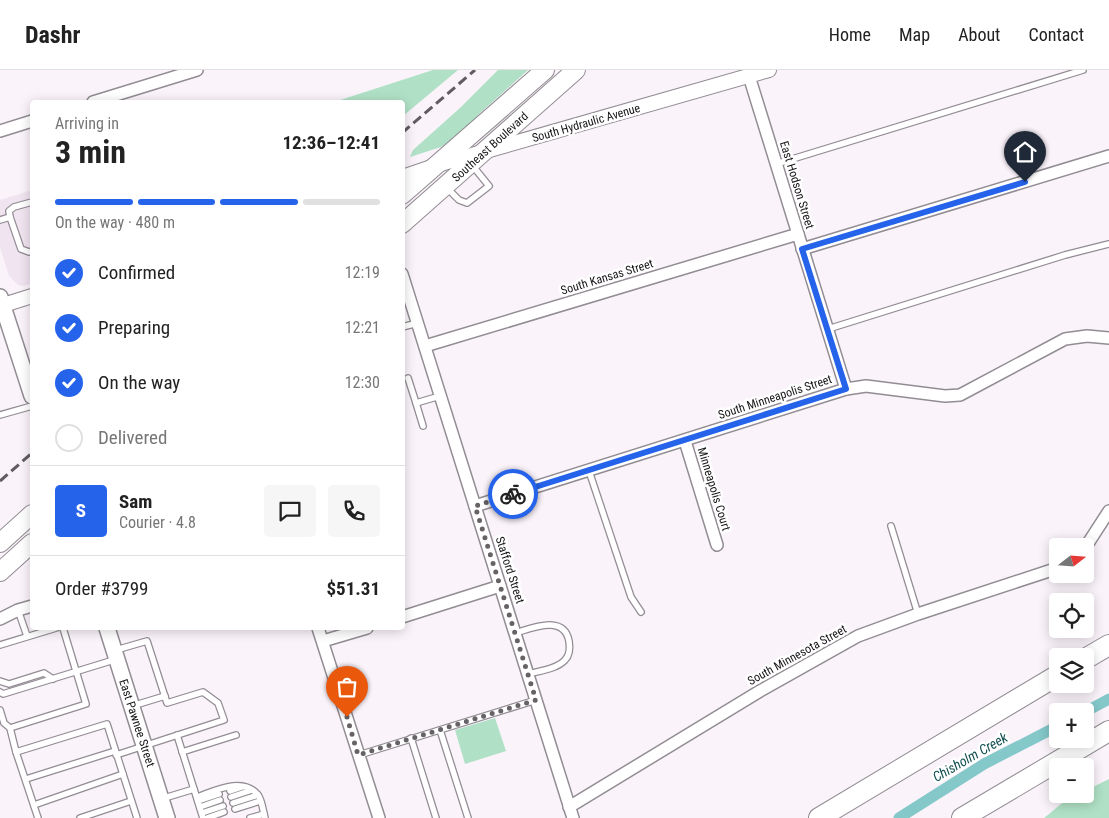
<!DOCTYPE html>
<html lang="en">
<head>
<meta charset="utf-8">
<style>
  :root { --surface:#fff; --page:#f6f6f6; --text:#222; --muted:#767676; --line:#e0e0e0; --accent:#2563eb }
  body { margin:0; font-family:"Roboto Condensed",sans-serif; background:var(--page); color:var(--text); height:100vh; display:flex; flex-direction:column; font-size:19px; white-space:nowrap }
  * { box-sizing:border-box; margin:0 }
  p { font-size:16px; color:var(--muted) }
  .icon { flex:none; width:28px; height:28px; fill:none; stroke:currentColor; stroke-width:2; stroke-linecap:round; stroke-linejoin:round }
  .map { position:relative; flex:1; overflow:hidden }
  .drawer { position:absolute; left:30px; top:30px; width:375px; height:530px; display:flex; flex-direction:column; background:var(--surface); border-radius:5px; box-shadow:0 2px 12px #0003 }
  .drawer>* { flex:none }
  .needle { width:32px; rotate:73deg }
  .controls { position:absolute; left:1049px; top:468px; display:grid; gap:10px }
  .controls a { display:grid; place-items:center; width:45px; height:45px; border-radius:5px; background:var(--surface); box-shadow:0 2px 12px #0003; font-size:25px }
  .pin { position:absolute; display:grid; place-items:center; width:42px; height:42px; color:#fff; margin:-51px -21px; border-radius:50% 50% 50% 0; rotate:-45deg; box-shadow:0 0 5px #0007 }
  .pin .icon { rotate:45deg }
  .courier { position:absolute; display:grid; place-items:center; width:50px; height:50px; margin:-25px; border:4px solid #2563eb; border-radius:50%; background:#fff; color:#222; box-shadow:0 1px 6px #0007 }
  .overview em { font-style:normal; font-weight:700 }
  .overview div { display:flex; flex-direction:column-reverse }
  .overview { display:flex; align-items:center; justify-content:space-between; height:85px; padding:0 25px }
  h1 { font-size:32px; font-weight:700; line-height:38px }
  .bar { display:grid; grid-template-columns:repeat(4,1fr); gap:8px 5px; align-content:center; height:60px; padding:0 25px }
  .bar i { height:6px; border-radius:4px; background:var(--line) }
  .bar .on { background:var(--accent) }
  .bar p { grid-column:span 4 }
  .line { display:flex; align-items:center; gap:12px; padding:0 25px; border-top:1px solid var(--line) }
  .line div { flex:1 }
  .round { display:grid; place-items:center; flex:none; width:52px; height:52px; border-radius:5px; background:var(--page) }
  ol { padding:0 25px; list-style:none }
  li { display:flex; align-items:center; gap:15px; height:55px }
  li p { margin-inline-start:auto }
  li .icon { padding:5px; border-radius:50%; background:var(--accent); color:#fff; stroke-width:4 }
  li:last-child { color:var(--muted) }
  li i { width:28px; height:28px; border:2px solid var(--line); border-radius:50% }
  header { display:flex; align-items:center; gap:30px; box-sizing:border-box; height:70px; padding:0 25px; background:var(--surface); border-bottom:1px solid var(--line) }
  header strong { font-size:24px }
  nav { display:flex; gap:28px; margin-inline-start:auto; font-size:18px }
  .map>svg:first-child { display:block }
  .built { fill:#f0e4f1 }
  .green { fill:#b0e1c6 }
  .lines { fill:none; stroke-linecap:round; stroke-linejoin:round }
  .canal { stroke:#84c8ca; stroke-width:11 }
  .service-casing { stroke:#928c93; stroke-width:8 }
  .minor-casing { stroke:#928c93; stroke-width:14 }
  .tertiary-casing { stroke:#928c93; stroke-width:16 }
  .secondary-casing { stroke:#928c93; stroke-width:18 }
  .primary-casing { stroke:#928c93; stroke-width:20 }
  .motorway-casing { stroke:#928c93; stroke-width:22 }
  .service { stroke:#fff; stroke-width:5.5 }
  .minor { stroke:#fff; stroke-width:11 }
  .tertiary { stroke:#fff; stroke-width:14 }
  .secondary { stroke:#fff; stroke-width:15 }
  .primary { stroke:#fff; stroke-width:18 }
  .motorway { stroke:#fff; stroke-width:20 }
  .rail { stroke:#605c60; stroke-width:3; stroke-dasharray:10 5; stroke-linecap:butt }
  .done { stroke:#666266; stroke-width:5; stroke-dasharray:0 9 }
  .route { stroke:#2563eb; stroke-width:6 }
  .labels { text-anchor:middle; dominant-baseline:central; stroke-width:5; stroke-linejoin:round; paint-order:stroke }
  .street-label { font-size:12px; fill:#171417; stroke:#fff }
  .water-label { font-size:14px; font-style:italic; fill:#114e50; stroke:#fff }
</style>
</head>
<body>
<header>
<strong>Dashr</strong>
<nav><a>Home</a><a>Map</a><a>About</a><a>Contact</a></nav>
</header>
<div class="map">
<svg width="1109" height="748" viewBox="0 0 1109 748">
  <rect width="100%" height="100%" fill="#faf3fa"/>
  <path class="built" d="M32,120V213L24,216L18,215L9,206L0,177V130Z"/>
  <g class="green">
    <path d="M433,0H458L403,46L402,32H334Z"/>
    <path d="M498,0H528L480,43L459,65L441,77L410,87L413,80L461,37Z"/>
    <path d="M495,648L506,681L465,694L455,660Z"/>
    <path d="M1109,709V748H1044C1056,739 1069,724 1085,724V721Z"/>
  </g>
  <g class="lines">
    <g class="canal">
      <path d="M1085,642L1109,629"/>
      <path d="M899,748L984,694L1058,656"/>
    </g>
    <g class="service-casing">
      <g id="service">
        <path d="M776,94L1083,0"/>
        <path d="M447,118L459,130L467,133L489,116L472,95"/>
        <path d="M10,147L21,179L29,182L32,181"/>
        <path d="M0,150L10,147L9,141L14,137L32,132"/>
        <path d="M402,257L418,253"/>
        <path d="M828,259L1065,185L1109,174"/>
        <path d="M408,308L416,333"/>
        <path d="M0,345L32,336"/>
        <path d="M423,356L416,333L440,326"/>
        <path d="M589,401L631,527L641,542"/>
        <path d="M891,456L918,544"/>
        <path d="M18,540L27,566"/>
        <path d="M515,563C532,558 564,544 569,571C570,577 570,585 565,590C557,599 539,601 528,604"/>
        <path d="M0,575L56,558"/>
        <path d="M116,580L147,571L167,633L203,622L218,633L224,650L116,685"/>
        <path d="M0,611L9,614L44,603L53,609"/>
        <path d="M0,622L3,624L117,589"/>
        <path d="M132,636L165,626"/>
        <path d="M0,640L4,653L10,658L86,634L63,558"/>
        <path d="M10,658L16,682"/>
        <path d="M440,660L468,748"/>
        <path d="M177,665L203,748"/>
        <path d="M411,668L436,748"/>
        <path d="M182,682L236,665"/>
        <path d="M359,685L536,630"/>
        <path d="M26,709L115,681"/>
        <path d="M230,721L242,717"/>
        <path d="M197,727C214,721 243,706 258,725C262,730 263,741 265,748"/>
        <path d="M231,727L252,720"/>
        <path d="M161,729L194,719"/>
        <path d="M198,731L219,724"/>
        <path d="M233,733L258,725"/>
        <path d="M34,735L123,704"/>
        <path d="M200,737L220,730"/>
        <path d="M235,739L260,731"/>
        <path d="M202,743L223,736"/>
        <path d="M38,748L16,682L107,654L137,748"/>
        <path d="M80,748L131,731"/>
        <path d="M207,748L224,742"/>
        <path d="M250,748L264,744"/>
      </g>
    </g>
    <g class="minor-casing">
      <g id="minor">
        <path d="M749,6L846,319"/>
        <path d="M93,32L197,0"/>
        <path d="M0,61L32,51"/>
        <path d="M802,179L1109,86"/>
        <path d="M402,204L573,748"/>
        <path d="M425,276L798,164"/>
        <path d="M685,371L717,475"/>
        <path d="M475,436L846,319L866,316L945,326L960,325L1065,269L1087,266L1109,268"/>
        <path d="M1085,478L1109,441"/>
        <path d="M402,547L500,516"/>
        <path d="M0,549L18,540L32,536"/>
        <path d="M318,558L379,748"/>
        <path d="M323,571L367,558"/>
        <path d="M569,737L760,621L858,566L918,544L1058,498"/>
      </g>
    </g>
    <g class="tertiary-casing">
      <g id="tertiary">
        <path d="M402,107L437,95L769,0"/>
        <path d="M0,236L32,226"/>
      </g>
    </g>
    <g class="secondary-casing">
      <g id="secondary">
        <path d="M0,227L32,326"/>
        <path d="M107,558L167,748"/>
      </g>
    </g>
    <g class="primary-casing">
      <g id="primary">
        <path d="M402,125L545,0"/>
        <path d="M402,154L576,0"/>
        <path d="M0,473L32,444"/>
        <path d="M0,502L32,473"/>
      </g>
    </g>
    <g class="motorway-casing">
      <g id="motorway">
        <path d="M1085,589L1109,575"/>
        <path d="M819,748L1058,605"/>
        <path d="M962,748L1109,661"/>
      </g>
    </g>
    <use href="#service" class="service"/>
    <use href="#minor" class="minor"/>
    <use href="#tertiary" class="tertiary"/>
    <use href="#secondary" class="secondary"/>
    <use href="#primary" class="primary"/>
    <use href="#motorway" class="motorway"/>
    <g class="rail">
      <path d="M402,63L475,0"/>
      <path d="M0,411L32,383"/>
    </g>
  </g>
  <g class="lines">
    <path class="done" d="M347,647L358,685L536,630L475,436L513,424"/>
    <path class="route" d="M513,424L846,319L802,179L1025,112"/>
  </g>
  <g class="labels">
    <g class="street-label">
      <text transform="translate(586 53) rotate(-16)">South Hydraulic Avenue</text>
      <text transform="translate(490 77) rotate(-42)">Southeast Boulevard</text>
      <text transform="translate(797 115) rotate(73)">East Hodson Street</text>
      <text transform="translate(607 207) rotate(-17)">South Kansas Street</text>
      <text transform="translate(775 327) rotate(-18)">South Minneapolis Street</text>
      <text transform="translate(714 419) rotate(73)">Minneapolis Court</text>
      <text transform="translate(510 500) rotate(72)">Stafford Street</text>
      <text transform="translate(797 585) rotate(-29)">South Minnesota Street</text>
      <text transform="translate(137 653) rotate(72)">East Pawnee Street</text>
    </g>
    <g class="water-label">
      <text transform="translate(970 687) rotate(-30)">Chisholm Creek</text>
    </g>
  </g>
</svg>
<div class="controls">
<a><svg class="needle" viewBox="-14 -14 28 28"><path d="M0-13l5 13h-10z" fill="#e53935"/><path d="M0 13l5-13h-10z" fill="#767676"/></svg></a>
<a><svg class="icon" aria-label="locate" viewBox="0 0 24 24"><circle cx="12" cy="12" r="6"/><path d="M12 2v4M12 18v4M2 12h4M18 12h4"/></svg></a>
<a><svg class="icon" aria-label="layers" viewBox="0 0 24 24"><path d="M12 4l9 5-9 5-9-5zM3 14l9 5 9-5"/></svg></a>
<a>+</a>
<a>−</a>
</div>
<div class="pin" style="left:347px;top:647px;background:#ea580c"><svg class="icon" aria-label="bag" viewBox="0 0 24 24"><path d="M5 8h14l-1 12H6zM9 8a3 3 0 0 1 6 0"/></svg></div>
<div class="pin" style="left:1025px;top:112px;background:#1f2937"><svg class="icon" aria-label="home" viewBox="0 0 24 24"><path d="M3 11l9-7 9 7M6 9v11h12V9"/></svg></div>
<div class="courier" style="left:513px;top:424px"><svg class="icon" aria-label="bike" viewBox="0 0 24 24"><circle cx="6" cy="16" r="4"/><circle cx="18" cy="16" r="4"/><path d="M6 16l4-8h5l3 8M10 8l3 8H6M13 5h3"/></svg></div>
<section class="drawer">
<div class="overview"><div><h1>3 min</h1><p>Arriving in</p></div><em>12:36–12:41</em></div>
<div class="bar"><i class="on"></i><i class="on"></i><i class="on"></i><i></i><p>On the way · 480 m</p></div>
<ol>
<li><svg class="icon" aria-label="check" viewBox="0 0 24 24"><path d="M5 12l5 5 9-10"/></svg>Confirmed<p>12:19</p></li>
<li><svg class="icon" aria-label="check" viewBox="0 0 24 24"><path d="M5 12l5 5 9-10"/></svg>Preparing<p>12:21</p></li>
<li><svg class="icon" aria-label="check" viewBox="0 0 24 24"><path d="M5 12l5 5 9-10"/></svg>On the way<p>12:30</p></li>
<li><i></i>Delivered</li>
</ol>
<div class="line" style="height:90px"><b class="round" style="background:var(--accent);color:#fff">S</b><div><b>Sam</b><p>Courier · 4.8</p></div><a class="round"><svg class="icon" aria-label="chat" viewBox="0 0 24 24"><path d="M4 5h16v11H9l-5 4z"/></svg></a><a class="round"><svg class="icon" aria-label="phone" viewBox="0 0 24 24"><path d="M5 4h4l2 5-3 2q2 4 5 5l2-3 5 2v4C11 20 4 13 5 4z"/></svg></a></div>
<div class="line" style="height:65px"><div>Order #3799</div><b>$51.31</b></div>
</section>
</div>
</body>
</html>
